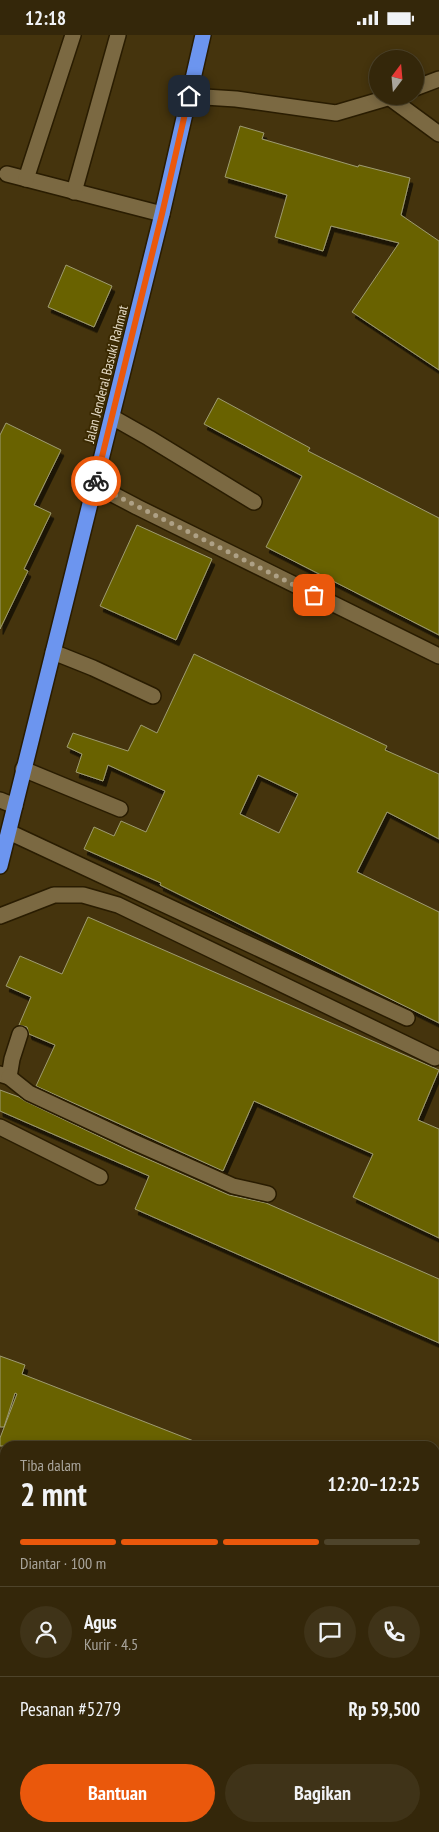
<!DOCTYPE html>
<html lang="id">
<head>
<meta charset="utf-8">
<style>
  :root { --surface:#34270a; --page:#3f3318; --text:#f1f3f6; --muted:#a9a59c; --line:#4e442b; --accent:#ea580c }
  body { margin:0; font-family:"PT Sans Narrow",sans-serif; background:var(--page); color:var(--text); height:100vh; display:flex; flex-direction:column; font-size:19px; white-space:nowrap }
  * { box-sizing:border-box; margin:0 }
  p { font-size:16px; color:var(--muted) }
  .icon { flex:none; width:28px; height:28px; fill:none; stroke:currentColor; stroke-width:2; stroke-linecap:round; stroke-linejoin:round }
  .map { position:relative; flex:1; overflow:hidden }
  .sheet { position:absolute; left:0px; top:1406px; width:440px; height:391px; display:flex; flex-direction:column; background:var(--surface); border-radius:15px 15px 0 0; box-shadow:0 2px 8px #0003,0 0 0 1px var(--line) }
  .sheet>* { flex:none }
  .needle { width:32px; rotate:16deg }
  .tools { position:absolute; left:369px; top:15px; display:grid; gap:10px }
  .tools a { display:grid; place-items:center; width:55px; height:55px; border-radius:50%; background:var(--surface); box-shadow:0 2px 8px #0003,0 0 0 1px var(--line); font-size:25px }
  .pin { position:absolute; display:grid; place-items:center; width:42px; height:42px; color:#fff; margin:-21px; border-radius:10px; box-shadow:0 2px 8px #0006 }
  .courier { position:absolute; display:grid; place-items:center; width:50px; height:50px; margin:-25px; border:4px solid #ea580c; border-radius:50%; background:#fff; color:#222; box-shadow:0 1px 6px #0007 }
  .head em { font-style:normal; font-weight:700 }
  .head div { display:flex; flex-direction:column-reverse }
  .head { display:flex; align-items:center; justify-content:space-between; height:85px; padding:0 20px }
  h1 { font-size:32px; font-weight:700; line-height:38px }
  .bar { display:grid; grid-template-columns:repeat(4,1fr); gap:8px 5px; align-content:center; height:60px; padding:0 20px }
  .bar i { height:6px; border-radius:4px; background:var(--line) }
  .bar .on { background:var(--accent) }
  .bar p { grid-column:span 4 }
  .line { display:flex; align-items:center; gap:12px; padding:0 20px; border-top:1px solid var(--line) }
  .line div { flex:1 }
  .round { display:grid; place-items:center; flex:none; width:52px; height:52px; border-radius:26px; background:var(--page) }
  .action { display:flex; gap:10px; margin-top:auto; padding:10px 20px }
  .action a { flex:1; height:58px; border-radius:30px; background:var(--accent); color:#fff; font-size:20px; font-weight:700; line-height:58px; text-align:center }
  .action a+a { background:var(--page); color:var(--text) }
  .status { display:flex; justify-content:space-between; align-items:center; height:35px; padding:0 25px; background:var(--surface); direction:ltr }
  .status svg { height:14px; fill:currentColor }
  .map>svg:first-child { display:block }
  .building { fill:#696204; stroke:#9e9b70; fill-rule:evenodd; filter:url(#shadow) }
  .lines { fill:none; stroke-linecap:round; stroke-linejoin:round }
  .minor-casing { stroke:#291c01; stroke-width:18 }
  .highway-casing { stroke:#291c01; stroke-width:18 }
  .minor { stroke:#7b6942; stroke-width:15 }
  .highway { stroke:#6c95ef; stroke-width:15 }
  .done { stroke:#aea186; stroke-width:5; stroke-dasharray:0 9 }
  .route { stroke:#ea580c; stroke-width:6 }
  .labels { text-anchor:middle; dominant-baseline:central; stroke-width:4; stroke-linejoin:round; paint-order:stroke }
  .street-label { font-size:14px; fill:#e6dcc7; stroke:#3b2a02 }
</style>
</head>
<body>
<div class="status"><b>12:18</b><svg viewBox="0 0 49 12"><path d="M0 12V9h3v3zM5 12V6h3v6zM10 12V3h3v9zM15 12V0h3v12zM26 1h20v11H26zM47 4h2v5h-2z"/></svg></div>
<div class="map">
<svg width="439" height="1797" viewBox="0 0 439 1797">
  <defs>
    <filter id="shadow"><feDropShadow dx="3" dy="5.5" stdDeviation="0" flood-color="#0009"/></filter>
  </defs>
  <rect width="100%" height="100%" fill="#45340d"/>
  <g class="building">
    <path d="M240,91L264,98L262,104L358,132L359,130L410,143L401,180L439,206V335L352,277L399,208L331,191L323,216L275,202L287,160L225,142Z"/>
    <path d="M66,230L112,251L94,292L48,272Z"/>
    <path d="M218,363L310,413L308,416L439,483V600L266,512L302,441L204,389Z"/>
    <path d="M6,388L61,415L34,470L51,478L24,534L28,536L0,594V400Z"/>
    <path d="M137,490L212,524L176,605L100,571Z"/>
    <path d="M194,619L387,711L385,715L439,739V804L387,777L357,837L439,877V988L160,850L161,848L84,814L94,792L114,801L121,786L146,797L165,756L108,730L103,746L76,737L82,719L67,712L73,698L128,716L141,690L157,698ZM258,740L298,759L279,798L240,779Z"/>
    <path d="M88,882L439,1035L418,1085L439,1094V1203L353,1162L373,1119L254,1066L223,1136L36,1051L55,1010L29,999L27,992L19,990L31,962L6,951L20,921L62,939Z"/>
    <path d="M0,1055L19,1062L25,1066L132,1117L229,1160L266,1168L439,1244V1308L135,1174L149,1141L0,1076Z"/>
    <path d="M0,1321L25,1330L22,1339L204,1410V1411H0V1403L17,1359L15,1358L4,1392H0Z"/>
  </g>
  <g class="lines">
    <g class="minor-casing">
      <g id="minor">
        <path d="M415,53L439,44"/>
        <path d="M189,61L236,64L336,78L394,61"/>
        <path d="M390,63L439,99"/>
        <path d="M7,139L162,179"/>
        <path d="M26,144L73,0"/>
        <path d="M74,157L118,0"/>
        <path d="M112,382L149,403L254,467"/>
        <path d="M95,450L137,472L439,621"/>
        <path d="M53,617L93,633L153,661"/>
        <path d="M23,734L120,774"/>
        <path d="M0,765L15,771"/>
        <path d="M9,797L407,983"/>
        <path d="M0,881L54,860H83L118,870L435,1023"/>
        <path d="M0,1039L9,1042L12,1024L20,999"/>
        <path d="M9,1042L29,1058L136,1108L233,1151L268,1159"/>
        <path d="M0,1092L100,1142"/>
        <path d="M0,1449L5,1452"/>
      </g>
    </g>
    <g class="highway-casing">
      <path id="highway" d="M0,831L162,179L203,0"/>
    </g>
    <use href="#minor" class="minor"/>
    <use href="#highway" class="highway"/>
  </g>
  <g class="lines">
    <path class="done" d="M96,446L95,450L314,560"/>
    <path class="route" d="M96,446L162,179L189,61"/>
  </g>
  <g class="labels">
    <g class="street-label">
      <text transform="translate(106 339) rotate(-76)">Jalan Jenderal Basuki Rahmat</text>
    </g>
  </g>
</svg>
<div class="tools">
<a><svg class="needle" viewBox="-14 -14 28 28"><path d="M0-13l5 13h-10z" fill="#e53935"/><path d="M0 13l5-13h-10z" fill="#a9a59c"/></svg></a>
</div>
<div class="pin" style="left:314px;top:560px;background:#ea580c"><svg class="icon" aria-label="bag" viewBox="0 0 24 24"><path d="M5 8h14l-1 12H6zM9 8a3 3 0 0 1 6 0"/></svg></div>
<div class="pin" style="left:189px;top:61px;background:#1f2937"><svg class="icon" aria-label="home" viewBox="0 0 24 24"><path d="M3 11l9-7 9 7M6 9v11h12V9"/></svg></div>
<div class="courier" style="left:96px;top:446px"><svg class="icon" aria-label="bike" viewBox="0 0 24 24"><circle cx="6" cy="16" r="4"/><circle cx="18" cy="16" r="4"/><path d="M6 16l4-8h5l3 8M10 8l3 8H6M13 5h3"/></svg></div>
<section class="sheet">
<div class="head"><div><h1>2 mnt</h1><p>Tiba dalam</p></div><em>12:20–12:25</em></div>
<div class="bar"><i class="on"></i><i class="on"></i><i class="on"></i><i></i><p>Diantar · 100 m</p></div>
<div class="line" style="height:90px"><a class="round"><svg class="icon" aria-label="person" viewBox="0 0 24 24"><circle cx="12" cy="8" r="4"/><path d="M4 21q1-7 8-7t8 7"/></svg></a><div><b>Agus</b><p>Kurir · 4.5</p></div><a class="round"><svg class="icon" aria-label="chat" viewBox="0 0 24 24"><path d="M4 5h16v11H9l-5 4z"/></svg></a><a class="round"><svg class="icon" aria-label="phone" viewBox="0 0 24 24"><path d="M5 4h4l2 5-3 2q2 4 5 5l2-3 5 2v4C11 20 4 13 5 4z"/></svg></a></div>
<div class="line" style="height:65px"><div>Pesanan #5279</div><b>Rp 59,500</b></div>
<div class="action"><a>Bantuan</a><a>Bagikan</a></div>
</section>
</div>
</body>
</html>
